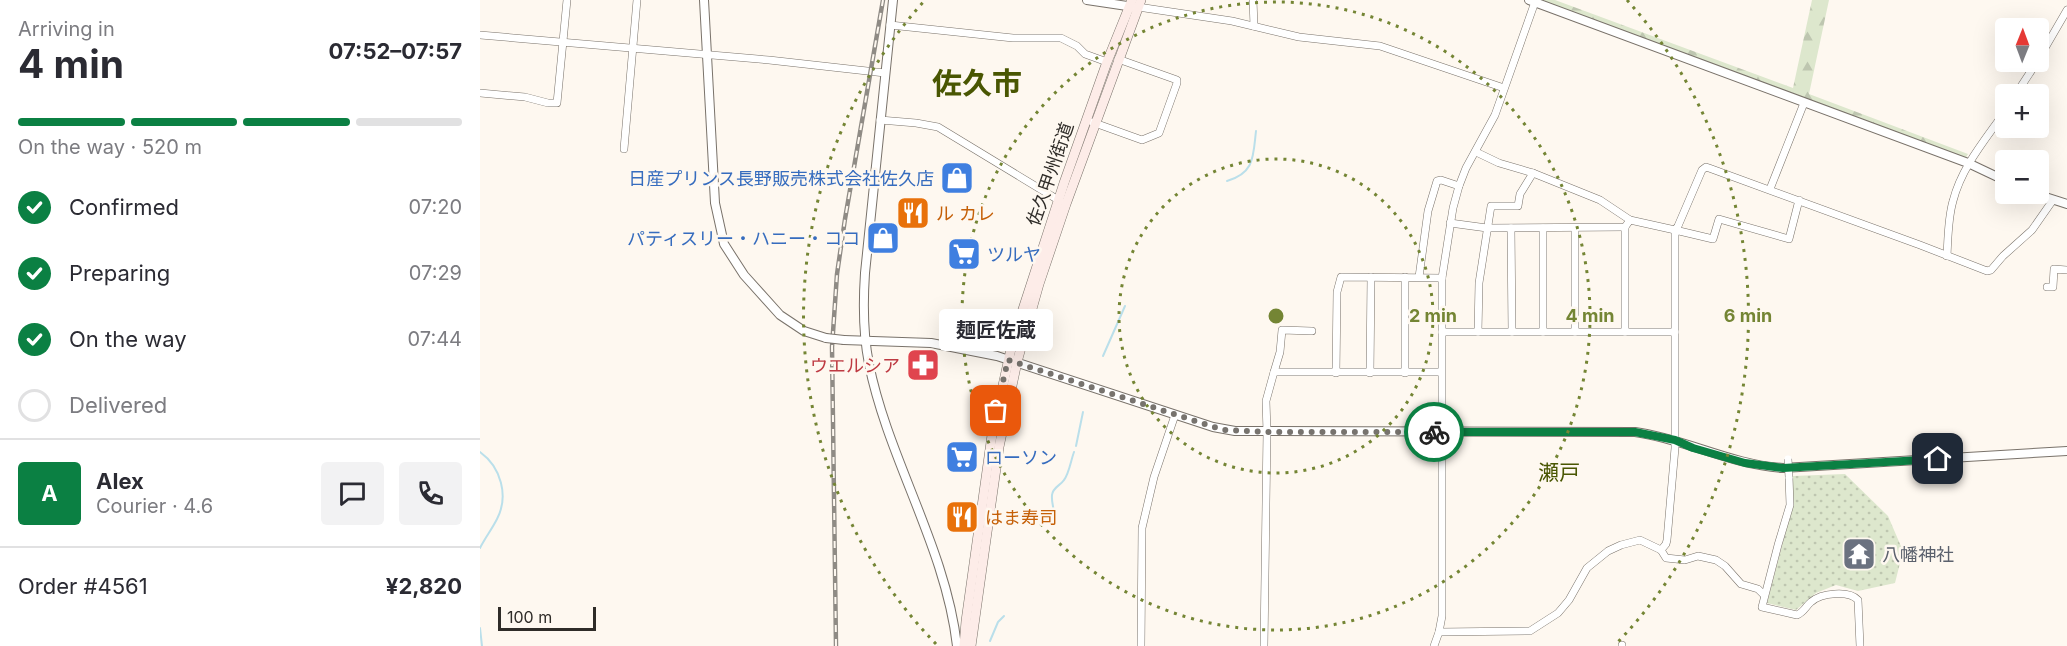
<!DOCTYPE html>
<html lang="en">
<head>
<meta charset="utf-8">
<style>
  :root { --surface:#fff; --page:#f2f2f3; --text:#2b2b33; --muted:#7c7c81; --line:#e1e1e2; --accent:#0b8043 }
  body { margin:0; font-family:Inter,"Noto Sans JP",sans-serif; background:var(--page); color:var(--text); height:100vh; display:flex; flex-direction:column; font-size:22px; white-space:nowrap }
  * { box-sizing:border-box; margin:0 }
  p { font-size:20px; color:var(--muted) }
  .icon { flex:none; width:33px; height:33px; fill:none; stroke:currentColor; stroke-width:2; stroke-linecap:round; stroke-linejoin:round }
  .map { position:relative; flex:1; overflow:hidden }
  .drawer { display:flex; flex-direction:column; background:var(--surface); width:480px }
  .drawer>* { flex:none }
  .needle { width:39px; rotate:1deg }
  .tools { position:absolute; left:1515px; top:18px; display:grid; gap:12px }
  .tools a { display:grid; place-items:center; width:54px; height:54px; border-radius:6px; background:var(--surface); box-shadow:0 6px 24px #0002; font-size:30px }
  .scale { position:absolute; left:18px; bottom:15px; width:98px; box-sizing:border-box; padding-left:6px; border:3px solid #2f2c28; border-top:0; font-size:16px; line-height:21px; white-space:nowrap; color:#2f2c28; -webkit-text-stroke:4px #fef8f0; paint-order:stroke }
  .pin { position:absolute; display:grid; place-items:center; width:51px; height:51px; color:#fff; margin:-26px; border-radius:12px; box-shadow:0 3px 9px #0006 }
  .courier { position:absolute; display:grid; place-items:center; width:60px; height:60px; margin:-30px; border:4px solid #0b8043; border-radius:50%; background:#fff; color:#222; box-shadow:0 2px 8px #0007 }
  .bubble { position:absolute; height:42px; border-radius:6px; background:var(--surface); box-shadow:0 6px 24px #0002; font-size:20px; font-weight:700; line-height:42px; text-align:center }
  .summary em { font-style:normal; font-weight:700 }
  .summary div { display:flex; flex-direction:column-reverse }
  .summary { display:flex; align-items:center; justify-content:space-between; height:102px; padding:0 18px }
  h1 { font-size:39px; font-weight:700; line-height:45px }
  .bar { display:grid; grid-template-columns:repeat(4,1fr); gap:9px 6px; align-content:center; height:72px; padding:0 18px }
  .bar i { height:8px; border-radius:4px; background:var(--line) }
  .bar .current { background:var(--accent) }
  .bar p { grid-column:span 4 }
  .line { display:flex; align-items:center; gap:15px; padding:0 18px; border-top:2px solid var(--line) }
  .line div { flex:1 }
  .round { display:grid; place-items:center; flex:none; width:63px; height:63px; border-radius:6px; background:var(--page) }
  ol { padding:0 18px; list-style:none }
  li { display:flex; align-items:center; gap:18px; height:66px }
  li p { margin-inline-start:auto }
  li .icon { padding:6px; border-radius:50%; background:var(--accent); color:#fff; stroke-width:4 }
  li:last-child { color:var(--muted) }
  li i { width:33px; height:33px; border:3px solid var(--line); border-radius:50% }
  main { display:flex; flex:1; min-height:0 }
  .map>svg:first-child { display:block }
  .grass { fill:url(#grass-dots) }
  .forest { fill:url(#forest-firs) }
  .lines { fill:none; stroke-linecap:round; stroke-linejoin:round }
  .stream { stroke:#badfea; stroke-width:2 }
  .minor-casing { stroke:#79726a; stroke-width:8 }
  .tertiary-casing { stroke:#79726a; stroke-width:10 }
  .secondary-casing { stroke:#79726a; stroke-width:10 }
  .minor { stroke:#fff; stroke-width:7 }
  .tertiary { stroke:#fff; stroke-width:8 }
  .secondary { stroke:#fdece8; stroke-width:9 }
  .rail-casing { stroke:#8f8b85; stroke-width:4.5 }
  .rail { stroke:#fef8f0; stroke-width:2; stroke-dasharray:7; stroke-linecap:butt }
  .minor-bridge-casing { stroke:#79726a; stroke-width:8; stroke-linecap:butt }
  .tertiary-bridge-casing { stroke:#79726a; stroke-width:10; stroke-linecap:butt }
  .minor-bridge { stroke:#fff; stroke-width:7 }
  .tertiary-bridge { stroke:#fff; stroke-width:8 }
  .done { stroke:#77736e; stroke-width:6; stroke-dasharray:0 10.8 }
  .route { stroke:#0b8043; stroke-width:8 }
  .ring { fill:none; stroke:#748534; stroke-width:3; stroke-dasharray:3 6 }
  .labels { text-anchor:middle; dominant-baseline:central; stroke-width:5; stroke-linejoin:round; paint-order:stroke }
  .street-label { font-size:18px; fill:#2f2c28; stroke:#fef8f0 }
  .shop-label { font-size:18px; fill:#366cbe; stroke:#fef8f0; text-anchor:end }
  .food-label { font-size:18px; fill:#c56008; stroke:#fef8f0; text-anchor:start }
  .health-label { font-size:18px; fill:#be3a42; stroke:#fef8f0; text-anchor:end }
  .worship-label { font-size:18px; fill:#5b616d; stroke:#fef8f0; text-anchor:start }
  .quarter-label { font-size:21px; fill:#495602; stroke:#fef8f0 }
  .town-label { font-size:30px; font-weight:bold; fill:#495602; stroke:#fef8f0 }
  .centre { fill:#748534; stroke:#fef8f0; stroke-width:3 }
  .ring-label { font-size:18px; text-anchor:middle; font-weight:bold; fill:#748534; stroke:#fef8f0; stroke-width:5; stroke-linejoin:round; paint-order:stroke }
</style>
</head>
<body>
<main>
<section class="drawer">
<div class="summary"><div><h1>4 min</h1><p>Arriving in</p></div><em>07:52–07:57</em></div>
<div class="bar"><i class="current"></i><i class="current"></i><i class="current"></i><i></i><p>On the way · 520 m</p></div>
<ol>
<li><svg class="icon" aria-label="check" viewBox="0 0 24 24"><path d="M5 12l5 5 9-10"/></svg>Confirmed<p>07:20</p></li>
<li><svg class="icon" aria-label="check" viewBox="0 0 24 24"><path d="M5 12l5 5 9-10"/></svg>Preparing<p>07:29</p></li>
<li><svg class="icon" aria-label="check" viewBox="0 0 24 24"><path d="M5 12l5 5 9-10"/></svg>On the way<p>07:44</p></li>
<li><i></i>Delivered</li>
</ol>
<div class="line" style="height:108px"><b class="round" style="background:var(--accent);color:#fff">A</b><div><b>Alex</b><p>Courier · 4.6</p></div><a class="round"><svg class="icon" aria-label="chat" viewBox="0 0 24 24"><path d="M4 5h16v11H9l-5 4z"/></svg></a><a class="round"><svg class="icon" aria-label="phone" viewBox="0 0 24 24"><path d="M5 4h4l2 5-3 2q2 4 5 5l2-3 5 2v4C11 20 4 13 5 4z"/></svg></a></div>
<div class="line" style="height:78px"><div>Order #4561</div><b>¥2,820</b></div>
</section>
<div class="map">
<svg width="1587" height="646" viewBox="0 0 1587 646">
  <defs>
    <pattern id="grass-dots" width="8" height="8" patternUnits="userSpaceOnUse" patternTransform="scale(1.5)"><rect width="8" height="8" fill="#dde7cd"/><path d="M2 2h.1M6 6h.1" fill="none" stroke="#bec6b0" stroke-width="1.8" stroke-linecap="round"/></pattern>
    <pattern id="forest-firs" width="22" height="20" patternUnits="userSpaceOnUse" patternTransform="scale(1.5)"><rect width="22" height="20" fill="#dde7cd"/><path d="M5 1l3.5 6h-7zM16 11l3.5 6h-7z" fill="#bec6b0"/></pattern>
  </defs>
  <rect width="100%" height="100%" fill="#fef8f0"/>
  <path class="grass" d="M1365,474L1408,516L1423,551L1415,583L1378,591L1356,585L1336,593L1316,610L1287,603L1313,504V476Z"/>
  <path class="forest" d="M1056,0H1075L1313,88L1332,0H1349L1329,94L1488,154L1485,159Z"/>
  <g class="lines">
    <g class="stream">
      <path d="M747,181C775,173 773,156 776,131"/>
      <path d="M623,356L645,306"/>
      <path d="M596,446L603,412"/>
      <path d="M0,452C21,467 29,496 17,519C12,529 5,538 0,548"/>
      <path d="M568,522C578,509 571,508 572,495C573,487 580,486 584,480C589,474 591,460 594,452"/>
      <path d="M0,628L2,646"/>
      <path d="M510,641L518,622L524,616"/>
    </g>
    <g class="minor-casing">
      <g id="minor">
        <path d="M773,0L774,26"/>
        <path d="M658,7L752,21L819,37L900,46L1024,88"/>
        <path d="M410,25L533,38H581L597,46L605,54L627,62"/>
        <path d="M0,35L289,60L405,73"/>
        <path d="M1558,60L1587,10"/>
        <path d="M0,93L45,97L68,103H77L87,0"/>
        <path d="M1536,94L1557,62"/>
        <path d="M400,120L436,123L458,127L580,201"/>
        <path d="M612,122L662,140L679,133L697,83V80L638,59"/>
        <path d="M144,149L157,0"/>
        <path d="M996,152L1019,163L1053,173L1120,200L1150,220L1195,230L1198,226L1222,170L1226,167L1229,168L1440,245L1507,271L1511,270L1523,256L1552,230L1573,200"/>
        <path d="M1290,189L1324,103"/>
        <path d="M970,223L1007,228L1145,227L1150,220"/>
        <path d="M1031,228L1032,332"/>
        <path d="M1467,256C1468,238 1468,218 1473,201C1482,166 1506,139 1526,110"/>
        <path d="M925,277V373"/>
        <path d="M939,277L948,211L957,181L961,180L979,186"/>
        <path d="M1567,287H1573L1574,269L1587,270"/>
        <path d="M962,332H1195"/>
        <path d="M998,332L999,283L1011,206H1038L1040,194L1053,173"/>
        <path d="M1063,332V228"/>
        <path d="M1095,332V228"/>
        <path d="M1145,332V227"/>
        <path d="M794,372L800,352L802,330L832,331"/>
        <path d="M856,373L857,292L861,277L962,278"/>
        <path d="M890,373L891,277"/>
        <path d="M1309,477L1310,505L1298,545L1282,607L1317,615C1324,612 1326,606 1331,602C1341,593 1369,590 1378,600L1380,646"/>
        <path d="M1181,550L1186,558L1205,560L1218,556L1236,560L1245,566L1261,584L1278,589L1284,595"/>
        <path d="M959,632L1050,631L1078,613L1089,600L1107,568L1128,551L1141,545L1160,540L1181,550L1186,544L1187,540L1195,448V230L1233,239L1239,219L1309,239L1319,200"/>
        <path d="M661,646L662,528L674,477L695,415"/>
        <path d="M784,646L787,432L786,401L794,372H961"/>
        <path d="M954,646L959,632L962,616V278L973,208L979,186L986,168L1015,115L1055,2"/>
        <path d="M1142,646V645"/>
      </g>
    </g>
    <g class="tertiary-casing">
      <g id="tertiary">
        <path d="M224,0L235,203L244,244L264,275L300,315L324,331L346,338"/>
        <path d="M413,0L385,273C383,303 383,334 389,364C408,459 466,548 477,646"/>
        <path d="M607,0L654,7"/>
        <path d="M1049,0L1488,163L1526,181"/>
        <path d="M1556,194L1587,204"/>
        <path d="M364,340L451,343L517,356L733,427L755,431L1155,432C1206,439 1251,465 1303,468L1587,451"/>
      </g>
    </g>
    <g class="secondary-casing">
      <g id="secondary">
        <path d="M484,646L486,621L512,435L533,340L584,183L627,62L652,0"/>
        <path d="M491,646L519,447L537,362L559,284L586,204L661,0"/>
      </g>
    </g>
    <use href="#minor" class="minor"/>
    <use href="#tertiary" class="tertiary"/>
    <use href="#secondary" class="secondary"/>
    <g class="rail-casing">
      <path id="rail" d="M356,646L352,347L357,274L365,219L403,0"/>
    </g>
    <use href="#rail" class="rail"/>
    <g class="minor-bridge-casing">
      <path id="minor-bridge" d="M1308,459L1309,477"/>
    </g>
    <g class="tertiary-bridge-casing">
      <path id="tertiary-bridge" d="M346,338L364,340"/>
    </g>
    <use href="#minor-bridge" class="minor-bridge"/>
    <use href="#tertiary-bridge" class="tertiary-bridge"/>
  </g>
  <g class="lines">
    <path class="done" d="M516,411L528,360L743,430L788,432H954"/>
    <path class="route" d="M954,432H1155L1195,440L1213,448L1265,463L1303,468L1458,459"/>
  </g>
  <g class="ring">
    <circle cx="796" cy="316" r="157"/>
    <circle cx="796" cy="316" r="314"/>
    <path d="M456 644A472 472 0 0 1 445 0M1147 0A472 472 0 0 1 1136 644"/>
  </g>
  <defs>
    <g id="shop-square" transform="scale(1.725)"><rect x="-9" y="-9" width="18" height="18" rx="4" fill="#3f7fe0" stroke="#fef8f0"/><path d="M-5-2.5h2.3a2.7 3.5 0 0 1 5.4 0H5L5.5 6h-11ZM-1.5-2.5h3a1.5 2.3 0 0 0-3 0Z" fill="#fff"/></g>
    <g id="restaurant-square" transform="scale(1.725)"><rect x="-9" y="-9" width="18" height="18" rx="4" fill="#e8710a" stroke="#fef8f0"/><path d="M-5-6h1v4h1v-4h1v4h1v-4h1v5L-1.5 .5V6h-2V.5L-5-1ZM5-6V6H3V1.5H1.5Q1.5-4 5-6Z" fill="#fff"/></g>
    <g id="supermarket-square" transform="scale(1.725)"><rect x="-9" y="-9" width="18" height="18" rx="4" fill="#3f7fe0" stroke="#fef8f0"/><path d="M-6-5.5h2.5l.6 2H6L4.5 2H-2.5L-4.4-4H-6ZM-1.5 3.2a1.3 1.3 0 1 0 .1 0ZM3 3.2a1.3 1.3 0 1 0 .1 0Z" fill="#fff"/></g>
    <g id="pharmacy-square" transform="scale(1.725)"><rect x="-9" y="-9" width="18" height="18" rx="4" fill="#e0444e" stroke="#fef8f0"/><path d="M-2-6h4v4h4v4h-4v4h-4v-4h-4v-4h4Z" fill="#fff"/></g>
    <g id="temple-square" transform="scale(1.725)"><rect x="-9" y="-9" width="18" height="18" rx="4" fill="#6b7280" stroke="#fef8f0"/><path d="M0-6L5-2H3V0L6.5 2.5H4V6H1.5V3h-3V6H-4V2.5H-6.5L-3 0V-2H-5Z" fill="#fff"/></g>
  </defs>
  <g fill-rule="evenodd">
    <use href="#shop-square" x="477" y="178"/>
    <use href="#restaurant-square" x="433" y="213"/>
    <use href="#shop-square" x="403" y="238"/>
    <use href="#supermarket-square" x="484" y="254"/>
    <use href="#pharmacy-square" x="443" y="365"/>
    <use href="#supermarket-square" x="482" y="457"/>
    <use href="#restaurant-square" x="482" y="517"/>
    <use href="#temple-square" x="1379" y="554"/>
  </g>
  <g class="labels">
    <g class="street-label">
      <text transform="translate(570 174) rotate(-71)">佐久甲州街道</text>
    </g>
    <g class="shop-label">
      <text x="454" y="178">日産プリンス長野販売株式会社佐久店</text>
      <text x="380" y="238">パティスリー・ハニー・ココ</text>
      <text x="507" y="254" text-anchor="start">ツルヤ</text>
      <text x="505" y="457" text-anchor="start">ローソン</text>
    </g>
    <g class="food-label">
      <text x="456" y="213">ル カレ</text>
      <text x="505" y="517">はま寿司</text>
    </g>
    <g class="health-label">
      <text x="420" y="365">ウエルシア</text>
    </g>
    <g class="worship-label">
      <text x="1402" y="554">八幡神社</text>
    </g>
    <g class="quarter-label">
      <text x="1079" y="472">瀬戸</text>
    </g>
    <g class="town-label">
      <text x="497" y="83">佐久市</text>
    </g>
  </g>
  <circle cx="796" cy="316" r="9" class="centre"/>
  <g class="ring-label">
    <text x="953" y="322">2 min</text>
    <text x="1110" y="322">4 min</text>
    <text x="1268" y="322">6 min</text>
  </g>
</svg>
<div class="tools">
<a><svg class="needle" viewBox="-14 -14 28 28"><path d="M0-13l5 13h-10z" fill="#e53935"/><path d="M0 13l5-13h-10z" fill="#7c7c81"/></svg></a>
<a>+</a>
<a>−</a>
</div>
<div class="scale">100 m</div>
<div class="pin" style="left:516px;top:411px;background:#ea580c"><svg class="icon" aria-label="bag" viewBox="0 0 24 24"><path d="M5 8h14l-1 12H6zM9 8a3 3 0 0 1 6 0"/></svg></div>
<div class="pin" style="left:1458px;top:459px;background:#1f2937"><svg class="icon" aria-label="home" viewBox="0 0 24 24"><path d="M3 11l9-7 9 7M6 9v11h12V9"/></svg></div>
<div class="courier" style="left:954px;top:432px"><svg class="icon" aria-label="bike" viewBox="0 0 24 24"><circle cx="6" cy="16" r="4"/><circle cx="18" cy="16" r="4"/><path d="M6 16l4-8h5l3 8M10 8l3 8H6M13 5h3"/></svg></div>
<div class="bubble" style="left:459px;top:309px;width:114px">麺匠佐蔵</div>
</div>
</main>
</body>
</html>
